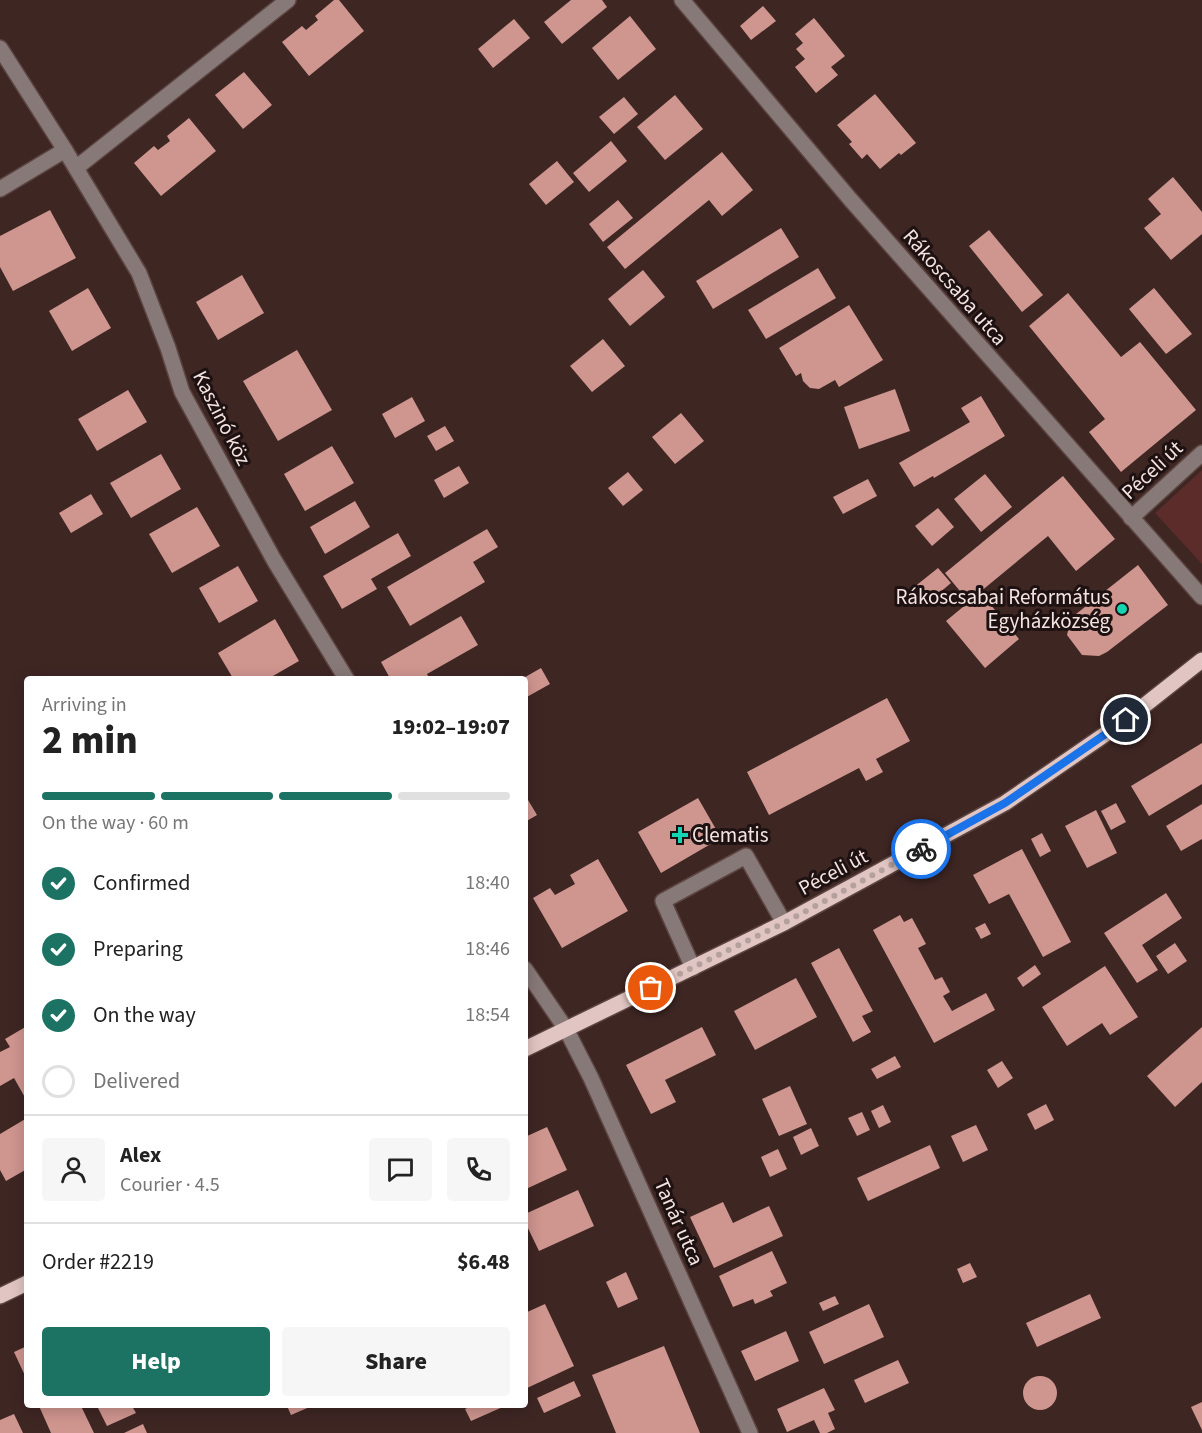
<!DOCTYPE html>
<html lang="en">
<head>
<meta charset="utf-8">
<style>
  :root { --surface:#fff; --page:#f6f6f6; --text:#222; --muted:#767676; --line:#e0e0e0; --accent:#1c7363 }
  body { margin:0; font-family:"Source Sans 3",sans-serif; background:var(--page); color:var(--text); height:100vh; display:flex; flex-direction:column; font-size:22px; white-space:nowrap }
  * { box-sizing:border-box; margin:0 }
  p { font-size:20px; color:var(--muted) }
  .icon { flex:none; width:33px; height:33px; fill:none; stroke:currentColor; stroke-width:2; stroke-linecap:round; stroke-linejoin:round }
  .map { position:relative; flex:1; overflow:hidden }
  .details { position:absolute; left:24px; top:676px; width:504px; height:732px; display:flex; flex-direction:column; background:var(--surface); border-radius:6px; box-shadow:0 3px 15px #0003 }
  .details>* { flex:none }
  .pin { position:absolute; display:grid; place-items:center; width:51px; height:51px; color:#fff; margin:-26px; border:3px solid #fff; border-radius:50%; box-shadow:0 2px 6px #0007 }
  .courier { position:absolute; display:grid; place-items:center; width:60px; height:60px; margin:-30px; border:4px solid #1a73e8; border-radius:50%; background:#fff; color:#222; box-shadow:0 2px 8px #0007 }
  .head em { font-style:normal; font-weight:800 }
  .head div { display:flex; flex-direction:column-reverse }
  .head { display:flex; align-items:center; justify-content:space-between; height:102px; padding:0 18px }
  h1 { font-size:39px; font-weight:800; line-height:45px }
  .bar { display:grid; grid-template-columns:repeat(4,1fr); gap:9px 6px; align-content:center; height:72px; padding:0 18px }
  .bar i { height:8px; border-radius:4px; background:var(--line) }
  .bar .selected { background:var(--accent) }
  .bar p { grid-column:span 4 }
  .line { display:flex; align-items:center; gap:15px; padding:0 18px; border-top:2px solid var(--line) }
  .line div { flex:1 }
  .round { display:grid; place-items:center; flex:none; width:63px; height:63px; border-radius:6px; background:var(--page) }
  ol { padding:0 18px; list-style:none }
  li { display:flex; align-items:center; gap:18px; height:66px }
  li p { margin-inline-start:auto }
  li .icon { padding:6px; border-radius:50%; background:var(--accent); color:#fff; stroke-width:4 }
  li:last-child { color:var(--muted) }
  li i { width:33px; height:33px; border:3px solid var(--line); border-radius:50% }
  .button { display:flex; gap:12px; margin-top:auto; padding:12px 18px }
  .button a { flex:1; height:69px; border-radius:6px; background:var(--accent); color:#fff; font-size:24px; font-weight:800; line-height:69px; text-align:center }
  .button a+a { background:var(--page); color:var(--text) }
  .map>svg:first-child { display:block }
  .green { fill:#5b2c29 }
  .building { fill:#cf958f }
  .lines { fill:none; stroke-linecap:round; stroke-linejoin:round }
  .minor-casing { stroke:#5b4441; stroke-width:18 }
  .major-casing { stroke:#5b4441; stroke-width:18 }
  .minor { stroke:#877977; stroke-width:15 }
  .major { stroke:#e1c5c2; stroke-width:15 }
  .done { stroke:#b4a19e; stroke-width:6; stroke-dasharray:0 10.8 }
  .route { stroke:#1a73e8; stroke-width:8 }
  .poi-dot { fill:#14d5b3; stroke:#1d1211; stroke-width:2 }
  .labels { text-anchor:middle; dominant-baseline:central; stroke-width:6; stroke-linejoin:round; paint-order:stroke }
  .street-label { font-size:21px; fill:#f4e3e1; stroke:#1d1211 }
  .poi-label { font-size:21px; fill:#f4e3e1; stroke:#1d1211; text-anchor:end }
</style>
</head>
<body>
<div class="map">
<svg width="1202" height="1433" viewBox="0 0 1202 1433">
  <rect width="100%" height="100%" fill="#3e2623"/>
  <path class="green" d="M1202,470V564L1155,513Z"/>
  <g class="building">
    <path d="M334,0H339L364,31L309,76L282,42L302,26L306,30L318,20L315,16Z"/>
    <path d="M571,0H602L607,7L562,44L544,22Z"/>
    <path d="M763,6L776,21L751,40L740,26Z"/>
    <path d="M630,16L656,49L618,80L592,48Z"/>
    <path d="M814,18L845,56L831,67L838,75L816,93L795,67L805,59L796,49L803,43L795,34Z"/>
    <path d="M514,19L530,38L493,68L478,49Z"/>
    <path d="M244,72L272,105L243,129L215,95Z"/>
    <path d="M875,94L916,143L901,155L899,153L880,169L867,154L862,159L849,144L852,142L837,125Z"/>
    <path d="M675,95L703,129L665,160L637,127Z"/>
    <path d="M624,97L638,114L614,134L599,117Z"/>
    <path d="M189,118L216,151L161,196L134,163L154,146L158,150L170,141L167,136Z"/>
    <path d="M611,141L627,161L589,192L573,173Z"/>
    <path d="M722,152L753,190L722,216L709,200L625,269L607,247Z"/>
    <path d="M557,161L574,182L546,205L529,184Z"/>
    <path d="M1173,177L1202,212V234L1171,260L1144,228L1161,214L1148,199Z"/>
    <path d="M618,200L633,218L603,242L589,224Z"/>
    <path d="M50,210L76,258L13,291L0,267V236Z"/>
    <path d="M781,228L799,257L713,309L696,281Z"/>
    <path d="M989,230L1043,295L1022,312L969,246Z"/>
    <path d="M818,268L836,298L766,339L748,310Z"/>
    <path d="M643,270L665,297L630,326L608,299Z"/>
    <path d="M242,275L264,313L218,340L196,302Z"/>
    <path d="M88,288L111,328L72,351L49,311Z"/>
    <path d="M1154,288L1192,334L1166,354L1129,309Z"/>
    <path d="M1068,293L1121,357L1140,342L1196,410L1121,472L1089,432L1105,419L1029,326Z"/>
    <path d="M849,305L883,360L839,387L835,380L819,389L810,388L803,381L801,373L796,376L779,348Z"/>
    <path d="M603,339L625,366L592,392L570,366Z"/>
    <path d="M297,350L332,410L278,441L243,381Z"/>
    <path d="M895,389L910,431L859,449L844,407Z"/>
    <path d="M128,390L147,422L97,451L78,419Z"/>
    <path d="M981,396L1005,436L934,478L933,476L914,487L899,463L970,422L961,408Z"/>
    <path d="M412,397L425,421L395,438L382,414Z"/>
    <path d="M681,413L704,441L675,464L652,437Z"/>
    <path d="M445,426L454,441L436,451L427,436Z"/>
    <path d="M332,446L354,483L305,511L284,474Z"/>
    <path d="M161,454L181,489L131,518L110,483Z"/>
    <path d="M459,466L469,483L444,498L434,480Z"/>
    <path d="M628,472L643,490L623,506L608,488Z"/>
    <path d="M985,474L1012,507L981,532L954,499Z"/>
    <path d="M1063,476L1115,539L1076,571L1048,536L980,592L1019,639L985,668L946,621L969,602L945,573Z"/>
    <path d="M868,479L877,496L843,514L833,497Z"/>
    <path d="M91,494L103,514L71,533L59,513Z"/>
    <path d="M355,501L370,527L325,554L310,527Z"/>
    <path d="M197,507L220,546L172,573L149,534Z"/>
    <path d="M938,508L954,527L932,546L915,526Z"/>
    <path d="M487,529L498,547L473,562L485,582L410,626L387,587Z"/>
    <path d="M398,533L411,556L371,579L377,589L342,609L323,576Z"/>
    <path d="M1138,565L1168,605L1107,652L1099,656L1082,655L1067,635L1071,618Z"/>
    <path d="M238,566L258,601L219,623L199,588Z"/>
    <path d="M938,568L951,583L926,604L913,588Z"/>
    <path d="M461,616L478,645L427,674L430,680H391L381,662Z"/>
    <path d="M275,619L299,661L266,680H234L218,653Z"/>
    <path d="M541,668L550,684L525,698V680H520Z"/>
    <path d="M887,698L910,741L876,759L883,772L866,781L859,768L769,815L747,772Z"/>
    <path d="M1202,743V784L1149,816L1131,786Z"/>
    <path d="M525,795L537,815L525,822Z"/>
    <path d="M698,798L721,838L661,873L638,832Z"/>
    <path d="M1116,803L1126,822L1111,830L1101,811Z"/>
    <path d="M1202,804V839L1181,851L1166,826Z"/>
    <path d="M1096,810L1117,853L1087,868L1065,826Z"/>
    <path d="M1042,833L1051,851L1040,857L1031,839Z"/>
    <path d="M1022,849L1071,942L1043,957L1009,894L989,904L973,875Z"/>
    <path d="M598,859L628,911L562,948L533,898L550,888L555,895L575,884L570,875Z"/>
    <path d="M1166,893L1182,918L1142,945L1158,970L1137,983L1104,933Z"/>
    <path d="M900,915L904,922L912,918L926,944L918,948L935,980L942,977L950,992L943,996L952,1011L986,993L995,1010L934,1043L873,930Z"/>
    <path d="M985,923L991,934L981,939L975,928Z"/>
    <path d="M1175,943L1187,961L1168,974L1156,956Z"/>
    <path d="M839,948L873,1011L862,1016L871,1032L853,1042L811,963Z"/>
    <path d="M1035,965L1041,974L1023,987L1017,978Z"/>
    <path d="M1105,966L1138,1017L1110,1035L1102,1023L1067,1046L1042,1007Z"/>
    <path d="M796,978L817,1017L755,1050L734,1011Z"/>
    <path d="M27,1026V1101L14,1078L0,1086V1052L10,1047L5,1039Z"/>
    <path d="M702,1027L716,1055L665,1080L676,1102L651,1114L626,1065Z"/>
    <path d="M1202,1027V1082L1175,1107L1147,1076Z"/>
    <path d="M895,1056L901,1067L877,1079L871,1069Z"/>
    <path d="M1002,1061L1013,1078L998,1088L987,1070Z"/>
    <path d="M790,1086L807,1124L779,1136L762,1099Z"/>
    <path d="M1046,1104L1054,1120L1035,1130L1027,1114Z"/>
    <path d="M883,1105L891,1122L879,1128L871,1111Z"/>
    <path d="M862,1112L870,1130L857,1136L848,1118Z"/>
    <path d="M27,1118V1169L6,1181L0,1170V1134Z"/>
    <path d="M976,1125L988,1150L963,1162L951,1136Z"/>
    <path d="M547,1127L567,1170L526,1189L525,1137Z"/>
    <path d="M811,1128L819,1146L801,1155L793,1137Z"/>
    <path d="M930,1145L940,1168L868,1201L857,1178Z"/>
    <path d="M778,1149L787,1169L770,1177L761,1157Z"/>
    <path d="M578,1190L594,1226L539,1251L525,1222V1214Z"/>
    <path d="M723,1202L733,1223L769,1206L783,1236L714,1268L690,1217Z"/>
    <path d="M772,1251L787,1283L770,1291L773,1296L755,1304L753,1299L733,1307L719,1276Z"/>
    <path d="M970,1263L977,1277L963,1283L957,1269Z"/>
    <path d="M626,1272L638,1299L618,1308L606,1282Z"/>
    <path d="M1090,1294L1101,1318L1037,1347L1026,1323Z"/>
    <path d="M835,1296L839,1304L823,1311L819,1303Z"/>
    <path d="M545,1304L574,1366L525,1389V1313Z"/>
    <path d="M869,1304L884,1337L824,1364L809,1332Z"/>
    <path d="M786,1331L799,1361L755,1381L741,1351Z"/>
    <path d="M27,1346V1380L14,1352Z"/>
    <path d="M664,1346L700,1433H616L592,1375Z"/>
    <path d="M898,1360L909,1383L865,1403L854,1380Z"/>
    <circle cx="1040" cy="1393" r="17"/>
    <path d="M574,1381L581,1396L544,1413L537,1398Z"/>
    <path d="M824,1388L835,1410L828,1413L835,1429L827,1433H820L814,1420L787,1432L777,1409Z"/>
    <path d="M1202,1402V1430L1191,1407Z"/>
    <path d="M39,1406H81L94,1433H51Z"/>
    <path d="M97,1406H132L136,1413L107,1426Z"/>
    <path d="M287,1406H312L291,1415Z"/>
    <path d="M472,1406H505L471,1421L465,1409Z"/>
    <path d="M14,1414L23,1433H0V1420Z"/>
    <path d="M143,1424L147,1433H124Z"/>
  </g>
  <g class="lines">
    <g class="minor-casing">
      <g id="minor">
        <path d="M682,0L850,199L1202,597"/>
        <path d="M0,48L65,150L139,273L168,348L182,392L274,560L347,680"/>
        <path d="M76,168L288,0"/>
        <path d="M0,189L65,150"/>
        <path d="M1131,518L1202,453"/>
        <path d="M693,968L663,901L746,856L784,923"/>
        <path d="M525,969L566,1029L591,1078L750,1433"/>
      </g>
    </g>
    <g class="major-casing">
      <g id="major">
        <path d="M525,1049L784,923L1005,803L1126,720L1202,660"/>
        <path d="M0,1296L27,1283"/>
      </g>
    </g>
    <use href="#minor" class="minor"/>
    <use href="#major" class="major"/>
  </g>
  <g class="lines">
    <path class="done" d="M651,988L784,923L921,849"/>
    <path class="route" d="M921,849L1005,803L1126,720"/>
  </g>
  <g class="poi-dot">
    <circle cx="1122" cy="609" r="6"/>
    <path d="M677 826h6v6h6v6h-6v6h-6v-6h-6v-6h6z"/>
  </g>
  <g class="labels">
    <g class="street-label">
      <text transform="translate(955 287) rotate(49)">Rákoscsaba utca</text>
      <text transform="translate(222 418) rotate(63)">Kaszinó köz</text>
      <text transform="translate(1152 470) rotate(-43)">Péceli út</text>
      <text transform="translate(833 872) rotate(-28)">Péceli út</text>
      <text transform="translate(679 1222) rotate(66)">Tanár utca</text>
    </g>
    <g class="poi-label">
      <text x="1110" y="597">Rákoscsabai Református<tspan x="1110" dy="24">Egyházközség</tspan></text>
      <text x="692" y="835" text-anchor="start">Clematis</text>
    </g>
  </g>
</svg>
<div class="pin" style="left:651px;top:988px;background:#ea580c"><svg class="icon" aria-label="bag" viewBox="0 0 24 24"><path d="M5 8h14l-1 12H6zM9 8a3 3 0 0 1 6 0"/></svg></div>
<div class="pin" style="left:1126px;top:720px;background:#1f2937"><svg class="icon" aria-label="home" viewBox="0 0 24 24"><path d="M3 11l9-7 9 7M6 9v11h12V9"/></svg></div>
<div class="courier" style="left:921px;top:849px"><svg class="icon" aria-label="bike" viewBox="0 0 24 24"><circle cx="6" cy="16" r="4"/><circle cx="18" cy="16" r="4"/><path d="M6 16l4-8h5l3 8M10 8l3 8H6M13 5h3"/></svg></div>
<section class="details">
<div class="head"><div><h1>2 min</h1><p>Arriving in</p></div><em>19:02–19:07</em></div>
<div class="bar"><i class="selected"></i><i class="selected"></i><i class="selected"></i><i></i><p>On the way · 60 m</p></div>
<ol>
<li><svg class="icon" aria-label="check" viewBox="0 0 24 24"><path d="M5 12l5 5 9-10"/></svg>Confirmed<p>18:40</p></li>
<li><svg class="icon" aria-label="check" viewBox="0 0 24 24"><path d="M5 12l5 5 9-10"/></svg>Preparing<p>18:46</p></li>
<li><svg class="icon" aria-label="check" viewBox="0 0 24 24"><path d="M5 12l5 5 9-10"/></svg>On the way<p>18:54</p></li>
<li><i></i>Delivered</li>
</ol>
<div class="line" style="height:108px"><a class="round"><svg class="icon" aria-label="person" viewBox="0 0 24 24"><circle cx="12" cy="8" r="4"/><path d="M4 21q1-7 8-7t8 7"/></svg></a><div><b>Alex</b><p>Courier · 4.5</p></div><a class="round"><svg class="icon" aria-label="chat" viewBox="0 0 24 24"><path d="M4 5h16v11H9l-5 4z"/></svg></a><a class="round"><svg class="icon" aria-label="phone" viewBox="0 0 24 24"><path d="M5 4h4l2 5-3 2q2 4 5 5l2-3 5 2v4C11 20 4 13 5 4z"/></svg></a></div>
<div class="line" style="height:78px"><div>Order #2219</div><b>$6.48</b></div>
<div class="button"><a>Help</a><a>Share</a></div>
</section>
</div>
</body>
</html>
